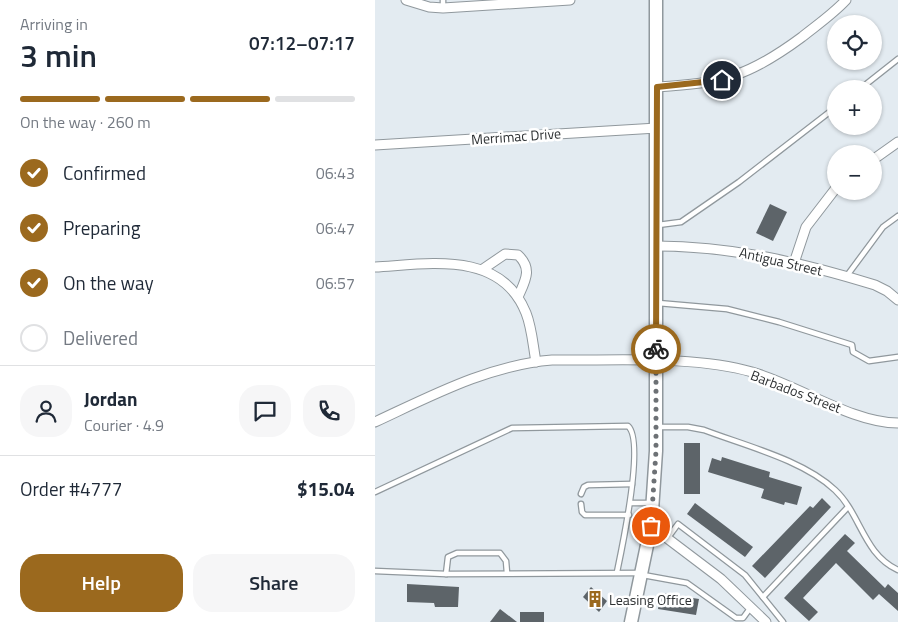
<!DOCTYPE html>
<html lang="en">
<head>
<meta charset="utf-8">
<style>
  :root { --surface:#fff; --page:#f6f6f7; --text:#1f2937; --muted:#747a83; --line:#e0e1e3; --accent:#9b691e }
  body { margin:0; font-family:"Titillium Web",sans-serif; background:var(--page); color:var(--text); height:100vh; display:flex; flex-direction:column; font-size:19px; white-space:nowrap }
  * { box-sizing:border-box; margin:0 }
  p { font-size:16px; color:var(--muted) }
  .icon { flex:none; width:28px; height:28px; fill:none; stroke:currentColor; stroke-width:2; stroke-linecap:round; stroke-linejoin:round }
  .map { position:relative; flex:1; overflow:hidden }
  .panel { display:flex; flex-direction:column; background:var(--surface); width:375px }
  .panel>* { flex:none }
  .controls { position:absolute; left:452px; top:15px; display:grid; gap:10px }
  .controls a { display:grid; place-items:center; width:55px; height:55px; border-radius:50%; background:var(--surface); box-shadow:0 1px 4px #0004; font-size:25px }
  .pin { position:absolute; display:grid; place-items:center; width:42px; height:42px; color:#fff; margin:-21px; border:2px solid #fff; border-radius:50%; box-shadow:0 1px 5px #0007 }
  .courier { position:absolute; display:grid; place-items:center; width:50px; height:50px; margin:-25px; border:4px solid #9b691e; border-radius:50%; background:#fff; color:#222; box-shadow:0 1px 6px #0007 }
  .head em { font-style:normal; font-weight:600 }
  .head div { display:flex; flex-direction:column-reverse }
  .head { display:flex; align-items:center; justify-content:space-between; height:85px; padding:0 20px }
  h1 { font-size:32px; font-weight:600; line-height:38px }
  .bar { display:grid; grid-template-columns:repeat(4,1fr); gap:8px 5px; align-content:center; height:60px; padding:0 20px }
  .bar i { height:6px; border-radius:4px; background:var(--line) }
  .bar .active { background:var(--accent) }
  .bar p { grid-column:span 4 }
  .line { display:flex; align-items:center; gap:12px; padding:0 20px; border-top:1px solid var(--line) }
  .line div { flex:1 }
  .round { display:grid; place-items:center; flex:none; width:52px; height:52px; border-radius:20px; background:var(--page) }
  ol { padding:0 20px; list-style:none }
  li { display:flex; align-items:center; gap:15px; height:55px }
  li p { margin-inline-start:auto }
  li .icon { padding:5px; border-radius:50%; background:var(--accent); color:#fff; stroke-width:4 }
  li:last-child { color:var(--muted) }
  li i { width:28px; height:28px; border:2px solid var(--line); border-radius:50% }
  .action { display:flex; gap:10px; margin-top:auto; padding:10px 20px }
  .action a { flex:1; height:58px; border-radius:20px; background:var(--accent); color:#fff; font-size:20px; font-weight:600; line-height:58px; text-align:center }
  .action a+a { background:var(--page); color:var(--text) }
  main { display:flex; flex:1; min-height:0 }
  .map>svg:first-child { display:block }
  .building { fill:#5d6469 }
  .lines { fill:none; stroke-linecap:round; stroke-linejoin:round }
  .lane-casing { stroke:#90989d; stroke-width:7 }
  .street-casing { stroke:#90989d; stroke-width:11 }
  .secondary-casing { stroke:#90989d; stroke-width:15 }
  .lane { stroke:#fff; stroke-width:4.5 }
  .street { stroke:#fff; stroke-width:9 }
  .secondary { stroke:#fff; stroke-width:12 }
  .done { stroke:#6d7175; stroke-width:5; stroke-dasharray:0 9 }
  .route { stroke:#9b691e; stroke-width:6 }
  .labels { text-anchor:middle; dominant-baseline:central; stroke-width:5; stroke-linejoin:round; paint-order:stroke }
  .street-label { font-size:14px; fill:#2d3032; stroke:#fff }
  .poi-label { font-size:14px; fill:#2d3032; stroke:#fff; text-anchor:start }
</style>
</head>
<body>
<main>
<section class="panel">
<div class="head"><div><h1>3 min</h1><p>Arriving in</p></div><em>07:12–07:17</em></div>
<div class="bar"><i class="active"></i><i class="active"></i><i class="active"></i><i></i><p>On the way · 260 m</p></div>
<ol>
<li><svg class="icon" aria-label="check" viewBox="0 0 24 24"><path d="M5 12l5 5 9-10"/></svg>Confirmed<p>06:43</p></li>
<li><svg class="icon" aria-label="check" viewBox="0 0 24 24"><path d="M5 12l5 5 9-10"/></svg>Preparing<p>06:47</p></li>
<li><svg class="icon" aria-label="check" viewBox="0 0 24 24"><path d="M5 12l5 5 9-10"/></svg>On the way<p>06:57</p></li>
<li><i></i>Delivered</li>
</ol>
<div class="line" style="height:90px"><a class="round"><svg class="icon" aria-label="person" viewBox="0 0 24 24"><circle cx="12" cy="8" r="4"/><path d="M4 21q1-7 8-7t8 7"/></svg></a><div><b>Jordan</b><p>Courier · 4.9</p></div><a class="round"><svg class="icon" aria-label="chat" viewBox="0 0 24 24"><path d="M4 5h16v11H9l-5 4z"/></svg></a><a class="round"><svg class="icon" aria-label="phone" viewBox="0 0 24 24"><path d="M5 4h4l2 5-3 2q2 4 5 5l2-3 5 2v4C11 20 4 13 5 4z"/></svg></a></div>
<div class="line" style="height:65px"><div>Order #4777</div><b>$15.04</b></div>
<div class="action"><a>Help</a><a>Share</a></div>
</section>
<div class="map">
<svg width="523" height="622" viewBox="0 0 523 622">
  <rect width="100%" height="100%" fill="#e3ebf1"/>
  <g class="building">
    <path d="M395,204L412,212L398,241L381,233Z"/>
    <rect x="309" y="443" width="16" height="51"/>
    <path d="M347,457L395,472L394,477L427,487L422,505L410,502L409,505L386,498L389,489L333,472L337,458L346,461Z"/>
    <path d="M447,498L456,507L390,578L377,566L435,506L438,508Z"/>
    <path d="M320,503L378,547L370,557L312,514Z"/>
    <path d="M470,534L480,543L472,551L510,588L513,584L523,593V611L504,594L498,600L461,563L428,598L443,612L434,621L409,598Z"/>
    <path d="M32,584L84,587L83,607H60L59,603L32,602Z"/>
    <path d="M216,587L232,601L224,612L208,597Z"/>
    <path d="M286,593L324,599L321,615L283,609Z"/>
    <path d="M125,609L142,622H115Z"/>
    <rect x="145" y="612" width="24" height="10"/>
  </g>
  <g class="lines">
    <g class="lane-casing">
      <g id="lane">
        <path d="M68,0V8"/>
        <path d="M485,89L523,59"/>
        <path d="M283,225L306,222L364,182L461,107"/>
        <path d="M471,277L508,227L523,216"/>
        <path d="M283,303L352,309L404,322L477,345L478,352L494,361L523,357"/>
        <path d="M282,427H313L329,430C371,446 428,460 460,490C486,514 488,554 523,570"/>
        <path d="M0,492L137,428L253,426C270,441 247,548 242,572"/>
        <path d="M206,494L209,487L213,485L257,484"/>
        <path d="M256,503H277"/>
        <path d="M206,504L207,512L210,515H254"/>
        <path d="M292,539L303,524L370,575L408,622"/>
        <path d="M0,571L71,574L266,573"/>
        <path d="M71,574L73,557L82,553H125L131,561L132,573"/>
        <path d="M268,575L312,583L361,618H368L376,607"/>
        <path d="M388,597L473,507"/>
      </g>
    </g>
    <g class="street-casing">
      <g id="street">
        <path d="M31,0L54,7L68,8L195,0"/>
        <path d="M282,87C348,83 373,77 427,37C442,25 458,14 471,0"/>
        <path d="M0,145L282,128"/>
        <path d="M499,159L523,142"/>
        <path d="M282,246C356,246 429,263 500,285L512,291L523,300"/>
        <path d="M419,263L431,227L461,188"/>
        <path d="M0,267C54,264 126,250 151,313C157,328 158,346 161,362"/>
        <path d="M108,269L130,254L143,255C158,269 150,281 143,297"/>
        <path d="M0,422C56,396 114,365 177,360C238,361 319,355 377,372C423,385 477,423 523,423"/>
        <path d="M276,526L346,579L391,622"/>
      </g>
    </g>
    <g class="secondary-casing">
      <path id="secondary" d="M256,622L276,526L281,451V0"/>
    </g>
    <use href="#lane" class="lane"/>
    <use href="#street" class="street"/>
    <use href="#secondary" class="secondary"/>
  </g>
  <g class="lines">
    <path class="done" d="M276,526L281,451V349"/>
    <path class="route" d="M281,349L282,87L347,80"/>
  </g>
  <defs>
    <g id="building-bare" transform="scale(1.35)"><path d="M-4-6H4V6H1V3H-1V6H-4ZM-2.5-4.3h1.7v1.8h-1.7ZM.8-4.3h1.7v1.8H.8ZM-2.5-1h1.7V.8h-1.7ZM.8-1h1.7V.8H.8Z" fill="#9b691e" stroke="#fff" stroke-width="2.5" paint-order="stroke"/></g>
  </defs>
  <g fill-rule="evenodd">
    <use href="#building-bare" x="220" y="599"/>
  </g>
  <g class="labels">
    <g class="street-label">
      <text transform="translate(141 136) rotate(-4)">Merrimac Drive</text>
      <text transform="translate(406 261) rotate(13)">Antigua Street</text>
      <text transform="translate(421 391) rotate(21)">Barbados Street</text>
    </g>
    <g class="poi-label">
      <text x="234" y="599">Leasing Office</text>
    </g>
  </g>
</svg>
<div class="controls">
<a><svg class="icon" aria-label="locate" viewBox="0 0 24 24"><circle cx="12" cy="12" r="6"/><path d="M12 2v4M12 18v4M2 12h4M18 12h4"/></svg></a>
<a>+</a>
<a>−</a>
</div>
<div class="pin" style="left:276px;top:526px;background:#ea580c"><svg class="icon" aria-label="bag" viewBox="0 0 24 24"><path d="M5 8h14l-1 12H6zM9 8a3 3 0 0 1 6 0"/></svg></div>
<div class="pin" style="left:347px;top:80px;background:#1f2937"><svg class="icon" aria-label="home" viewBox="0 0 24 24"><path d="M3 11l9-7 9 7M6 9v11h12V9"/></svg></div>
<div class="courier" style="left:281px;top:349px"><svg class="icon" aria-label="bike" viewBox="0 0 24 24"><circle cx="6" cy="16" r="4"/><circle cx="18" cy="16" r="4"/><path d="M6 16l4-8h5l3 8M10 8l3 8H6M13 5h3"/></svg></div>
</div>
</main>
</body>
</html>
